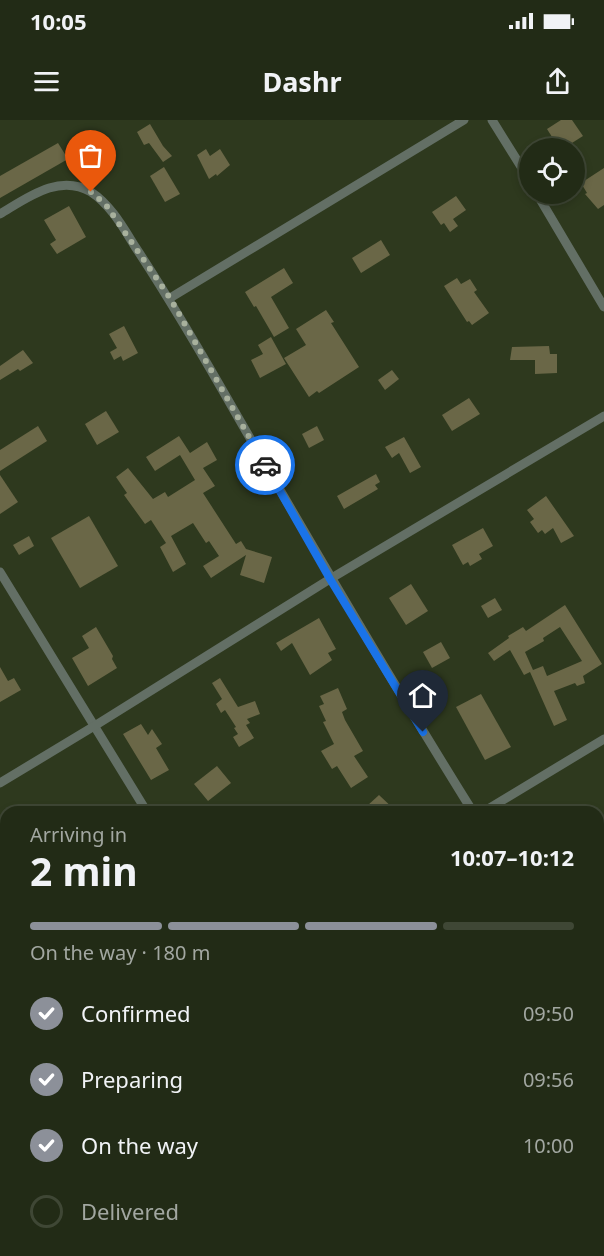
<!DOCTYPE html>
<html lang="en">
<head>
<meta charset="utf-8">
<style>
  :root { --surface:#222b16; --page:#2a331f; --text:#f1f3f6; --muted:#a2a7a1; --line:#3f4735; --accent:#8c9099 }
  body { margin:0; font-family:"Noto Sans",sans-serif; background:var(--page); color:var(--text); height:100vh; display:flex; flex-direction:column; font-size:22px; white-space:nowrap }
  * { box-sizing:border-box; margin:0 }
  p { font-size:20px; color:var(--muted) }
  .icon { flex:none; width:33px; height:33px; fill:none; stroke:currentColor; stroke-width:2; stroke-linecap:round; stroke-linejoin:round }
  .map { position:relative; flex:1; overflow:hidden }
  .side { position:absolute; left:0px; top:686px; width:604px; height:452px; display:flex; flex-direction:column; background:var(--surface); border-radius:18px 18px 0 0; box-shadow:0 3px 9px #0003,0 0 0 2px var(--line) }
  .side>* { flex:none }
  .controls { position:absolute; left:519px; top:18px; display:grid; gap:12px }
  .controls a { display:grid; place-items:center; width:66px; height:66px; border-radius:50%; background:var(--surface); box-shadow:0 3px 9px #0003,0 0 0 2px var(--line); font-size:30px }
  .pin { position:absolute; display:grid; place-items:center; width:51px; height:51px; color:#fff; margin:-62px -26px; border-radius:50% 50% 50% 0; rotate:-45deg; box-shadow:0 0 6px #0007 }
  .pin .icon { rotate:45deg }
  .courier { position:absolute; display:grid; place-items:center; width:60px; height:60px; margin:-30px; border:4px solid #1a73e8; border-radius:50%; background:#fff; color:#222; box-shadow:0 2px 8px #0007 }
  .head em { font-style:normal; font-weight:700 }
  .head div { display:flex; flex-direction:column-reverse }
  .head { display:flex; align-items:center; justify-content:space-between; height:102px; padding:0 30px }
  h1 { font-size:39px; font-weight:700; line-height:45px }
  .bar { display:grid; grid-template-columns:repeat(4,1fr); gap:9px 6px; align-content:center; height:72px; padding:0 30px }
  .bar i { height:8px; border-radius:4px; background:var(--line) }
  .bar .selected { background:var(--accent) }
  .bar p { grid-column:span 4 }
  ol { padding:0 30px; list-style:none }
  li { display:flex; align-items:center; gap:18px; height:66px }
  li p { margin-inline-start:auto }
  li .icon { padding:6px; border-radius:50%; background:var(--accent); color:#fff; stroke-width:4 }
  li:last-child { color:var(--muted) }
  li i { width:33px; height:33px; border:3px solid var(--line); border-radius:50% }
  .status { display:flex; justify-content:space-between; align-items:center; height:42px; padding:0 30px; background:var(--surface); direction:ltr }
  .status svg { height:16px; fill:currentColor }
  header { display:flex; justify-content:space-between; align-items:center; height:78px; padding:0 30px; background:var(--surface); font-size:27px; font-weight:700 }
  .map>svg:first-child { display:block }
  .green { fill:#59410f }
  .building { fill:#6a6747; fill-rule:evenodd }
  .lines { fill:none; stroke-linecap:round; stroke-linejoin:round }
  .street { stroke:#636f65; stroke-width:9 }
  .done { stroke:#a8b19d; stroke-width:6; stroke-dasharray:0 10.8 }
  .route { stroke:#1a73e8; stroke-width:8 }
</style>
</head>
<body>
<div class="status"><b>10:05</b><svg viewBox="0 0 49 12"><path d="M0 12V9h3v3zM5 12V6h3v6zM10 12V3h3v9zM15 12V0h3v12zM26 1h20v11H26zM47 4h2v5h-2z"/></svg></div>
<header><svg class="icon" aria-label="menu" viewBox="0 0 24 24"><path d="M4 6h16M4 12h16M4 18h16"/></svg>Dashr<svg class="icon" aria-label="share" viewBox="0 0 24 24"><path d="M12 15V3M7 8l5-5 5 5M5 13v7h14v-7"/></svg></header>
<div class="map">
<svg width="604" height="1136" viewBox="0 0 604 1136">
  <rect width="100%" height="100%" fill="#2e391e"/>
  <path class="green" d="M6,750V930L4,932L0,927V754Z"/>
  <g class="building">
    <path d="M561,0H572L583,16L564,28H559L547,9Z"/>
    <path d="M150,4L163,26L172,36L163,42L149,23L144,25L137,12Z"/>
    <path d="M58,23L68,39L0,78V56Z"/>
    <path d="M206,29L210,36L220,29L230,45L217,56L216,54L209,59L197,35Z"/>
    <path d="M164,47L180,74L165,82L150,56Z"/>
    <path d="M604,48V85L598,89L585,74L587,73L581,63Z"/>
    <path d="M456,76L466,90L453,99L458,106L450,112L444,103L441,105L432,92Z"/>
    <path d="M69,86L86,117L57,134L50,124L56,120L44,100Z"/>
    <path d="M381,120L390,135L361,153L352,138Z"/>
    <path d="M284,148L293,163L271,177L289,208L274,217L256,186L254,187L245,172Z"/>
    <path d="M457,158L461,164L470,159L477,170L474,172L489,193L472,205L469,201L467,202L444,166Z"/>
    <path d="M326,190L334,202L331,203L359,247L319,273L317,271L309,277L284,238L306,225L296,209Z"/>
    <path d="M124,206L138,233L123,241L121,236L114,240L110,232L117,228L109,214Z"/>
    <path d="M271,217L286,244L260,258L251,240L263,234L258,225Z"/>
    <path d="M549,226L550,234H557V253L535,254V240H510L512,227Z"/>
    <path d="M23,230L33,243L20,251L18,249L0,260V246Z"/>
    <path d="M392,250L399,259L385,270L378,260Z"/>
    <path d="M469,278L480,294L452,311L442,295Z"/>
    <path d="M106,291L119,312L97,325L85,304Z"/>
    <path d="M38,306L47,321L0,351V330Z"/>
    <path d="M317,306L324,320L309,328L302,314Z"/>
    <path d="M179,316L190,333L207,322L217,340L203,348L215,366L203,373L236,424L241,421L246,429L272,437L264,463L240,455L246,435L211,458L203,446L219,436L209,421L206,423L193,403L171,416L186,444L173,452L160,427L166,423L151,400L145,404L124,375L127,373L116,357L128,348L153,379L165,372L168,377L195,360L180,335L155,351L146,337Z"/>
    <path d="M404,317L421,347L410,353L399,333L392,338L385,327Z"/>
    <path d="M376,354L380,362L375,365L378,369L344,389L337,376Z"/>
    <path d="M0,355L18,382L0,394Z"/>
    <path d="M546,376L574,416L561,423L553,408L545,414L542,410L538,413L530,402L534,399L527,390Z"/>
    <path d="M89,396L118,446L80,468L51,418Z"/>
    <path d="M483,408L493,426L479,434L482,439L470,446L468,442L463,445L452,425Z"/>
    <path d="M29,416L34,426L19,435L13,425Z"/>
    <path d="M411,464L428,491L406,505L389,478Z"/>
    <path d="M495,478L502,490L488,498L481,486Z"/>
    <path d="M565,485L602,544L583,556L585,563L577,566L575,563L554,571L567,600L554,606L530,552L524,555L510,530L494,541L488,533L509,518L508,516L523,507L526,511ZM560,507L582,541L547,556L543,546L533,550L525,532L544,521L543,518Z"/>
    <path d="M319,498L336,529L328,533L332,540L310,555L292,523L281,531L276,523Z"/>
    <path d="M96,507L113,536L112,539L117,548L88,566L72,538L89,528L82,516Z"/>
    <path d="M441,522L450,538L432,548L423,532Z"/>
    <path d="M0,547L8,561L14,558L21,570L0,582Z"/>
    <path d="M220,558L238,587L255,581L260,594L247,599L250,603L246,605L254,618L239,627L233,617L238,614L234,608L236,607L225,590L221,593L216,584L222,579L212,563Z"/>
    <path d="M338,568L347,589L342,592L345,600L363,631L354,636L368,657L351,668L337,646L332,649L321,631L334,624L323,602L326,601L319,586L324,584L320,576Z"/>
    <path d="M481,574L511,627L485,640L456,587Z"/>
    <path d="M141,604L148,615L152,609L162,624L156,628L169,650L151,660L123,614Z"/>
    <path d="M217,646L231,663L208,681L194,664Z"/>
    <path d="M379,675L397,692H372L367,686Z"/>
  </g>
  <g class="lines">
    <g class="street">
      <path d="M492,0L530,61"/>
      <path d="M537,74L604,187"/>
      <path d="M0,94C27,78 59,53 91,72C111,85 124,109 136,128C173,184 206,241 239,299C315,431 392,562 473,692"/>
      <path d="M170,178L464,0"/>
      <path d="M0,452L147,692"/>
      <path d="M0,663L96,605L330,459L604,296"/>
      <path d="M483,692L604,619"/>
      <path d="M598,835L604,836"/>
      <path d="M598,1092L604,1093"/>
      <path d="M400,1131L403,1136"/>
    </g>
  </g>
  <g class="lines">
    <path class="done" d="M91,72L106,85L170,178L265,345"/>
    <path class="route" d="M265,345L330,459L423,612"/>
  </g>
</svg>
<div class="controls">
<a><svg class="icon" aria-label="locate" viewBox="0 0 24 24"><circle cx="12" cy="12" r="6"/><path d="M12 2v4M12 18v4M2 12h4M18 12h4"/></svg></a>
</div>
<div class="pin" style="left:91px;top:72px;background:#ea580c"><svg class="icon" aria-label="bag" viewBox="0 0 24 24"><path d="M5 8h14l-1 12H6zM9 8a3 3 0 0 1 6 0"/></svg></div>
<div class="pin" style="left:423px;top:612px;background:#1f2937"><svg class="icon" aria-label="home" viewBox="0 0 24 24"><path d="M3 11l9-7 9 7M6 9v11h12V9"/></svg></div>
<div class="courier" style="left:265px;top:345px"><svg class="icon" aria-label="car" viewBox="0 0 24 24"><path d="M5 17H2v-5l4-1 3-4h7l3 4 3 1v5h-3M9 17h6M6 11h13"/><circle cx="7" cy="17" r="2"/><circle cx="17" cy="17" r="2"/></svg></div>
<section class="side">
<div class="head"><div><h1>2 min</h1><p>Arriving in</p></div><em>10:07–10:12</em></div>
<div class="bar"><i class="selected"></i><i class="selected"></i><i class="selected"></i><i></i><p>On the way · 180 m</p></div>
<ol>
<li><svg class="icon" aria-label="check" viewBox="0 0 24 24"><path d="M5 12l5 5 9-10"/></svg>Confirmed<p>09:50</p></li>
<li><svg class="icon" aria-label="check" viewBox="0 0 24 24"><path d="M5 12l5 5 9-10"/></svg>Preparing<p>09:56</p></li>
<li><svg class="icon" aria-label="check" viewBox="0 0 24 24"><path d="M5 12l5 5 9-10"/></svg>On the way<p>10:00</p></li>
<li><i></i>Delivered</li>
</ol>
</section>
</div>
</body>
</html>
